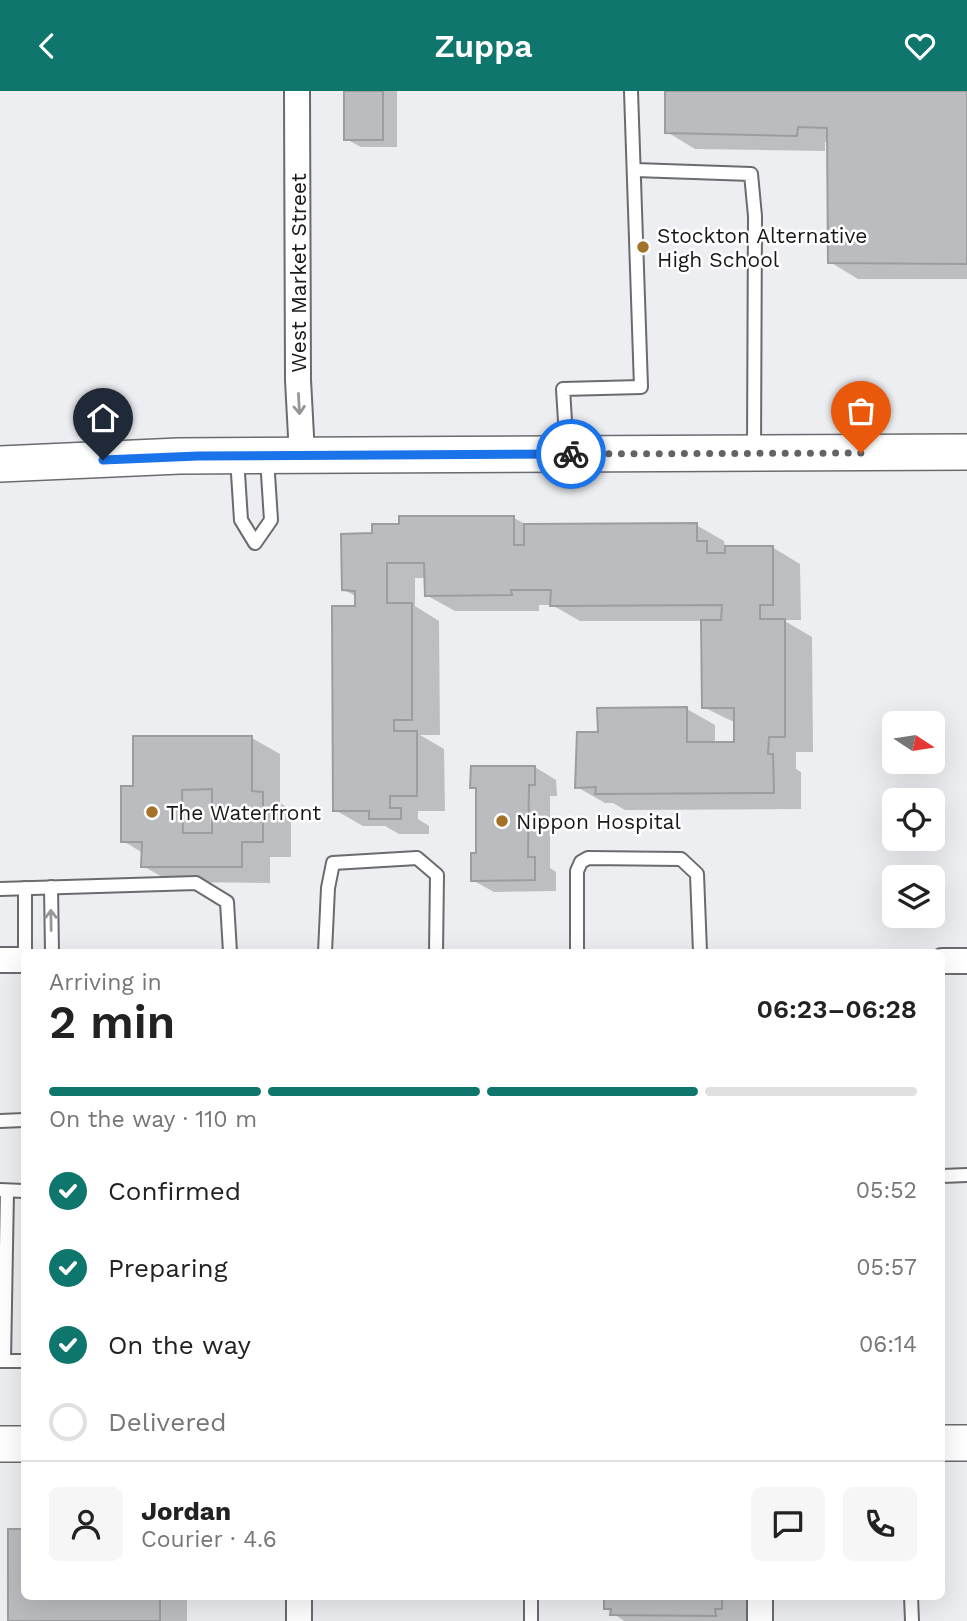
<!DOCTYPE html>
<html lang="en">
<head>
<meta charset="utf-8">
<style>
  :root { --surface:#fff; --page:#f6f6f6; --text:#222; --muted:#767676; --line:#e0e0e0; --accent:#0f766e }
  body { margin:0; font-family:"Work Sans",sans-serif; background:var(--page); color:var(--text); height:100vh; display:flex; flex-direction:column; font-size:26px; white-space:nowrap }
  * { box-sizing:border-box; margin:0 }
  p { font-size:23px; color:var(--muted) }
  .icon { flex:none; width:38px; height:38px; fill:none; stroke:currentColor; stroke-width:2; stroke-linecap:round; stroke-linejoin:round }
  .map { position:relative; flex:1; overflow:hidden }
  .details { position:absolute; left:21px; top:858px; width:924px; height:651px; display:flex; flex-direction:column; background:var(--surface); border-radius:10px; box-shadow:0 7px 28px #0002 }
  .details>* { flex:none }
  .needle { width:46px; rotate:102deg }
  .controls { position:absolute; left:882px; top:620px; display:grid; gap:14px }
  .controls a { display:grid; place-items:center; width:63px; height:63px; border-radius:10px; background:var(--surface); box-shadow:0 7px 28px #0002; font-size:35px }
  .pin { position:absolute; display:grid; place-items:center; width:60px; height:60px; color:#fff; margin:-72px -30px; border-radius:50% 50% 50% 0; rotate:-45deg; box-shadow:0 0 7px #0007 }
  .pin .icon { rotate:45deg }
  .courier { position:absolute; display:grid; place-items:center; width:70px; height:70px; margin:-35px; border:5px solid #1a73e8; border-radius:50%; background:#fff; color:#222; box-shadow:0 2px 9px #0007 }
  .summary em { font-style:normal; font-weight:600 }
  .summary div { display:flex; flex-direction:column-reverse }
  .summary { display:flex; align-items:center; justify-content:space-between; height:119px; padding:0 28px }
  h1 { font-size:46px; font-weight:600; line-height:52px }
  .bar { display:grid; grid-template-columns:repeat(4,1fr); gap:10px 7px; align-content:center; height:84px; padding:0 28px }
  .bar i { height:9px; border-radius:5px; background:var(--line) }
  .bar .active { background:var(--accent) }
  .bar p { grid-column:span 4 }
  .line { display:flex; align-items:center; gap:18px; padding:0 28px; border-top:2px solid var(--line) }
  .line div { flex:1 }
  .round { display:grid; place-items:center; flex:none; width:74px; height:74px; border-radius:10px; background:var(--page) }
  ol { padding:0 28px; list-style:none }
  li { display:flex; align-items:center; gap:21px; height:77px }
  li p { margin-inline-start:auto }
  li .icon { padding:7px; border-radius:50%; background:var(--accent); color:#fff; stroke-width:4 }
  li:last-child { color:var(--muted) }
  li i { width:38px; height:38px; border:4px solid var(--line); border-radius:50% }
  header { display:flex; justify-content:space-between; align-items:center; height:91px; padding:0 28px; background:var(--accent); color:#fff; font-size:32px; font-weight:600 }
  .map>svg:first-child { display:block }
  .shadow { fill:#0003; fill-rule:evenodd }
  .building { fill:#bbbcbf; stroke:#9c9da0; stroke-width:2; fill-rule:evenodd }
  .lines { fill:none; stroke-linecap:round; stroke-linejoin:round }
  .lane-casing { stroke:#6a6b6e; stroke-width:16 }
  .street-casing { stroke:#6a6b6e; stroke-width:28 }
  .secondary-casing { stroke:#6a6b6e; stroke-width:38 }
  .lane { stroke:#fff; stroke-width:12 }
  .street { stroke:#fff; stroke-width:24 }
  .secondary { stroke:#fff; stroke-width:35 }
  .oneway { stroke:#979798 }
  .done { stroke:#636365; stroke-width:7; stroke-dasharray:0 12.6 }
  .route { stroke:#1a73e8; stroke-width:9 }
  .poi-dot { fill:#a47128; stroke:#fff; stroke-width:2.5 }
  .labels { text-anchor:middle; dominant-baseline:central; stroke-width:5; stroke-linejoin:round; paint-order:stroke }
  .poi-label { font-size:21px; fill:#181819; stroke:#fff; text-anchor:start }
  .street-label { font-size:21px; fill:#181819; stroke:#fff }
</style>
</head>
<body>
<header><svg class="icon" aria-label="back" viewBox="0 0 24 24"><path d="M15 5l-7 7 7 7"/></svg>Zuppa<svg class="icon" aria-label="heart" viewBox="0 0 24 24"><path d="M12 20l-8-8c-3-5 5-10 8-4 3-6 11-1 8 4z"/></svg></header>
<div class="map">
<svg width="967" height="1530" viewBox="0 0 967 1530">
  <rect width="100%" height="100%" fill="#edeef1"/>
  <g class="shadow">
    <path d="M346,0H397V56H361L346,48Z"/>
    <path d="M667,0H967V188H858L830,171L829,51H825V60L695,58L667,41Z"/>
    <path d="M514,427L527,434H696L724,450L725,457L772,456L800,473L801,529H783L812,546L813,661H796V678L801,681V718L625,719L613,712H605L577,696L599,643L687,618L715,634V652H736V632L703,616V530H580L552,514H539V520H455L426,504V487H415V515L439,530L440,644H420L444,658L445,720H418V728L429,735V743H399L385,735H363L335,719L357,517V506L343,498L374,444Z"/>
    <path d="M252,647L280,663V712L291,719V766H270V792L171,791L143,775V762L123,750L135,697ZM210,715H214V738H211Z"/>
    <path d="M535,676L556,689L557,705H550V777L556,781V800L494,801L472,789L478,763L477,699L472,696Z"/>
    <path d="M10,1440H24V1505H187V1530H10Z"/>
    <path d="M606,1505H750V1530H624L606,1517Z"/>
  </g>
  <g class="building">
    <rect x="344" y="0" width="39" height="49"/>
    <path d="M665,0H967V173L828,172L827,37L798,36L797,45L665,42Z"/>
    <path d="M399,425H514V454H524V433L697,432V450H707V462H725V455H773V514H760V528H785V646H769L768,663H773L774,702L595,703L596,696L575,697L577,641H598L597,617L687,616V651H734V617H702L701,529H721L722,514L550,515L551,499H511L512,504L425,505L424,472H387V512H412V629H394V640H417V705H390V717H401V728H369V720H333L332,515H355V500L342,499L341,443L372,442V433H399Z"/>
    <path d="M133,645H252V700L263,701V751H242V776H141L142,751H121V695H133ZM212,698V742H183L182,699Z"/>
    <path d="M471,675H535V694H529L528,766H535V789L471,790V762H476V697H470Z"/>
    <path d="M8,1438H24V1505H160V1530H8Z"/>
    <path d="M604,1505H722V1518H715L716,1525L610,1524L611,1518H604Z"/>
  </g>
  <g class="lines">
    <g class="lane-casing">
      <g id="lane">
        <path d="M635,79L751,83L755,125L754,361"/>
        <path d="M567,362L563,298L641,296L631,0"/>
        <path d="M237,367L241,429L255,452L271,429L267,368"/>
        <path d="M51,796L52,861"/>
        <path d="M0,798L196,792L227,811L230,861"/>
        <path d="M25,861V797"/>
        <path d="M325,861L328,797L333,772L417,767L437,784L436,861"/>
        <path d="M577,861V780L581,771L588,767L681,768L697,783L700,861"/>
        <path d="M0,1030L24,1029"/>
        <path d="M942,1085L967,1084"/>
        <path d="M0,1099L24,1100"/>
        <path d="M0,1269L4,1270L7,1100"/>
        <path d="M0,1270H24"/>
        <path d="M531,1505V1530"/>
        <path d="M911,1505L912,1530"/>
      </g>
    </g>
    <g class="street-casing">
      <g id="street">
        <path d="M297,0L298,289L302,364"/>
        <path d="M0,869H24"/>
        <path d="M942,870H967"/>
        <path d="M299,1505V1530"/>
        <path d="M760,1505V1530"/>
      </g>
    </g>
    <g class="secondary-casing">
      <g id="secondary">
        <path d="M0,373L179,365L967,361"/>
        <path d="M942,1352H967"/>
        <path d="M0,1353H24"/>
      </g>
    </g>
    <use href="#lane" class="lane"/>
    <use href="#street" class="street"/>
    <use href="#secondary" class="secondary"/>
  </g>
  <defs><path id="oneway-shaft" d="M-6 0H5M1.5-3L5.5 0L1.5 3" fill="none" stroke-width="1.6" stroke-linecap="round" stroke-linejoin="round" transform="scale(1.75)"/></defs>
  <g class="oneway">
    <use href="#oneway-shaft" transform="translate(299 313) rotate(87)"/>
    <use href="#oneway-shaft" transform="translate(51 829) rotate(-91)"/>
  </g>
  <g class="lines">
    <path class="done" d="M571,363L861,362"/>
    <path class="route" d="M103,369L198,365L571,363"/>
  </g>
  <g class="poi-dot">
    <circle cx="643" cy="156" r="7"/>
    <circle cx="152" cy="721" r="7"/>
    <circle cx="502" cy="730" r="7"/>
  </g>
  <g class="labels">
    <g class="poi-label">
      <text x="657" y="144">Stockton Alternative<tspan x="657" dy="24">High School</tspan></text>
      <text x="166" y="721">The Waterfront</text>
      <text x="516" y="730">Nippon Hospital</text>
    </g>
    <g class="street-label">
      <text transform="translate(298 182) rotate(-90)">West Market Street</text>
    </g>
  </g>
</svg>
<div class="controls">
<a><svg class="needle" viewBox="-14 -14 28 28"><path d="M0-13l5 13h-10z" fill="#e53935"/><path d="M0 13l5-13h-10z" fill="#767676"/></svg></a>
<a><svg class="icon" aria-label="locate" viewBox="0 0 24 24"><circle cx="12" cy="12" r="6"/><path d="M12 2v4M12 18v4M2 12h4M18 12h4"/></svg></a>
<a><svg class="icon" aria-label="layers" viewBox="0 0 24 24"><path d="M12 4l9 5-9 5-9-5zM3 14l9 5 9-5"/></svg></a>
</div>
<div class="pin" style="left:861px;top:362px;background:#ea580c"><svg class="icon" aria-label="bag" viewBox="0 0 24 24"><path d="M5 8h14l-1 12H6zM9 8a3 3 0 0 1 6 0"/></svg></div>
<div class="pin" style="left:103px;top:369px;background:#1f2937"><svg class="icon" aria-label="home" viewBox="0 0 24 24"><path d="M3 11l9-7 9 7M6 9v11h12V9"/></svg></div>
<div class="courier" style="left:571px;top:363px"><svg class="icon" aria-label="bike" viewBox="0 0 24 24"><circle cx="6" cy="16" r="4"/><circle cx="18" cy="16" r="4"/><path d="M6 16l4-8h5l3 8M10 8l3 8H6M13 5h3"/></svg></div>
<section class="details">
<div class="summary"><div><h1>2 min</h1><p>Arriving in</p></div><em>06:23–06:28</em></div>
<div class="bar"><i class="active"></i><i class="active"></i><i class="active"></i><i></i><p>On the way · 110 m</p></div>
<ol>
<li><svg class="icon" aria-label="check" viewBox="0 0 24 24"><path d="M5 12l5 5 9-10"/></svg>Confirmed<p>05:52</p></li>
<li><svg class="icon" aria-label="check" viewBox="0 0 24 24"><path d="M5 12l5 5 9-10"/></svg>Preparing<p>05:57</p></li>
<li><svg class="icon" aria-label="check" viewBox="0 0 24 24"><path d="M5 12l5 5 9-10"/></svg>On the way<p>06:14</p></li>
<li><i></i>Delivered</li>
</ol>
<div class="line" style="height:126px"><a class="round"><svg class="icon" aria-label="person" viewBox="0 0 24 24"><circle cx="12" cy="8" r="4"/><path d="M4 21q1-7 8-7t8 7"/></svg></a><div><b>Jordan</b><p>Courier · 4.6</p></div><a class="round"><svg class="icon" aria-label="chat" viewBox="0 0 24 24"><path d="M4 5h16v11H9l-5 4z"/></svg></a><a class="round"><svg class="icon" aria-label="phone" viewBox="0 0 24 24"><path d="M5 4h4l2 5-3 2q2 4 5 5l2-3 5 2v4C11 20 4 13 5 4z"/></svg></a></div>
</section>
</div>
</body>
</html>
